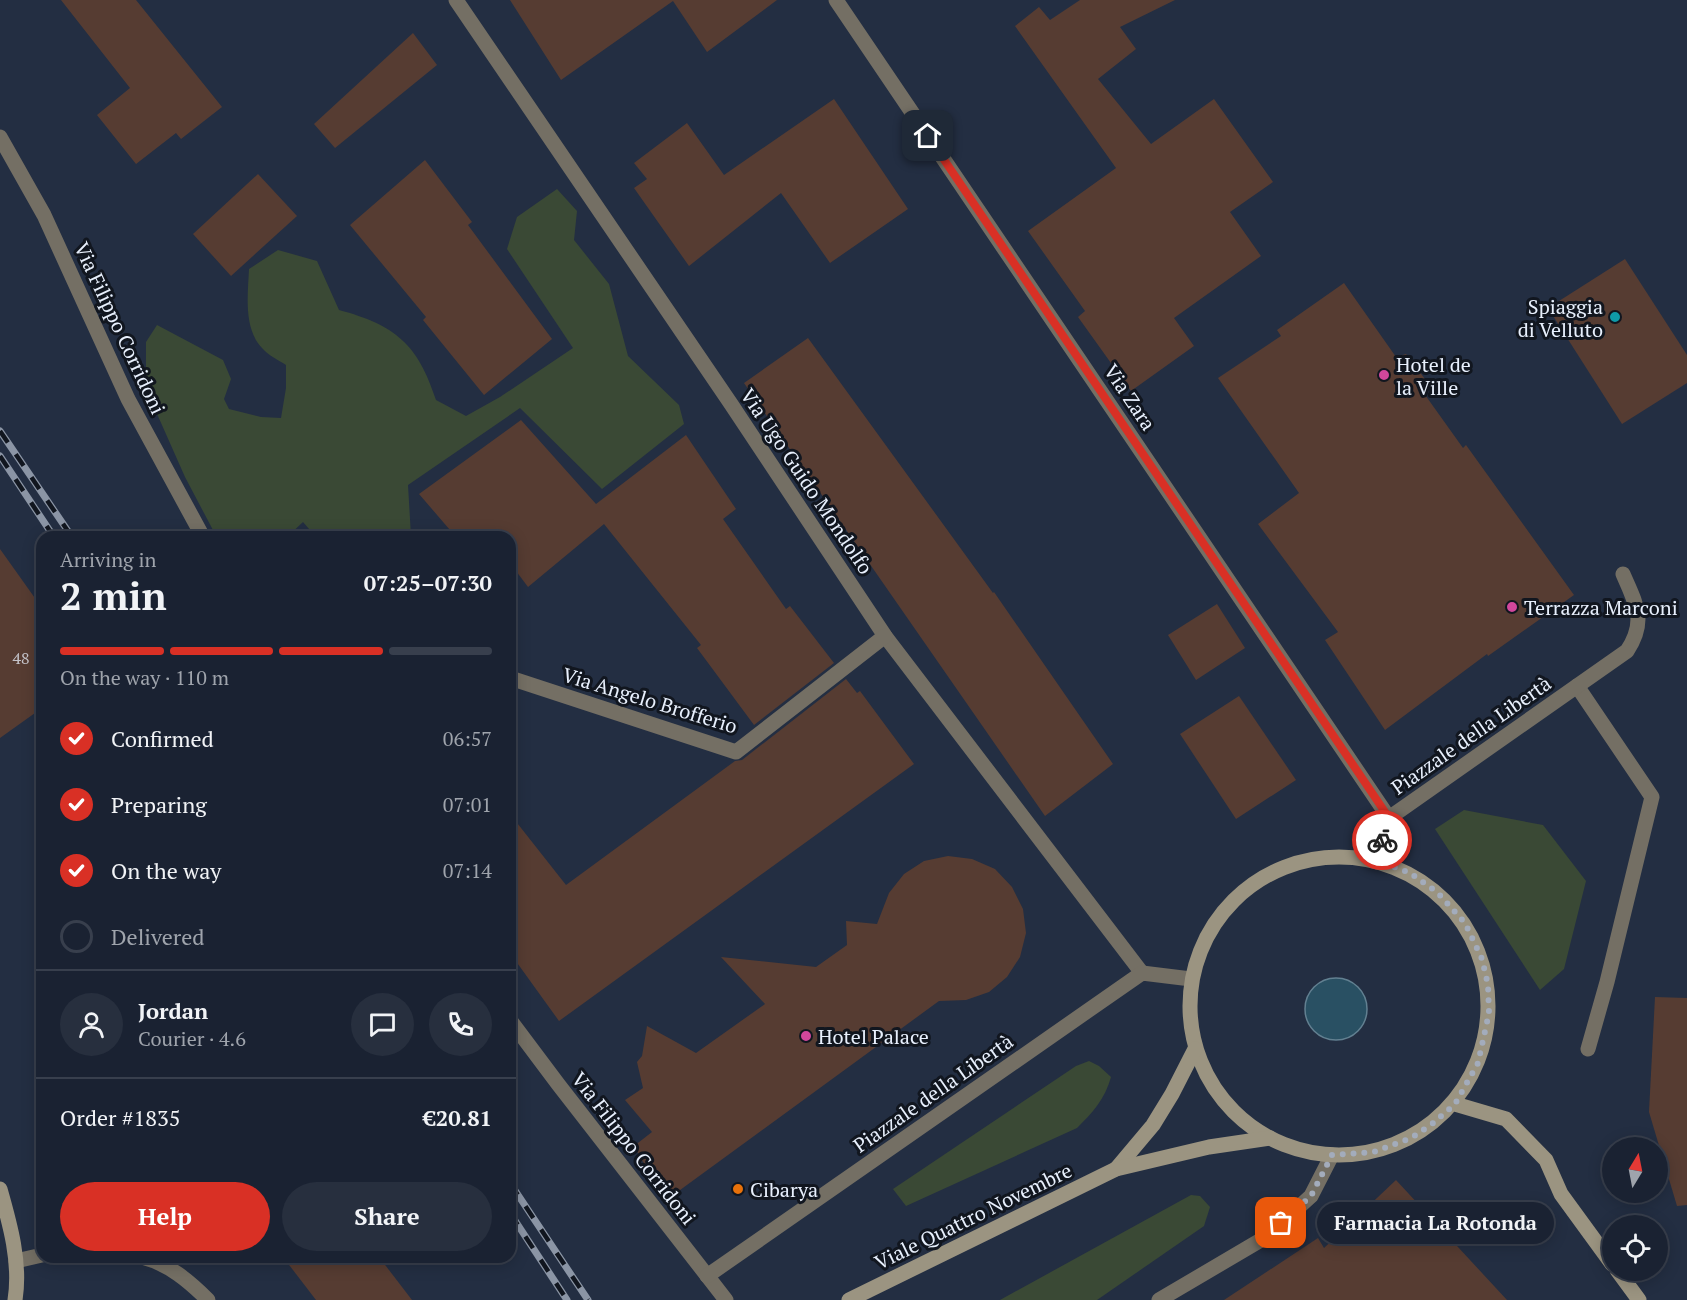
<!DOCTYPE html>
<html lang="en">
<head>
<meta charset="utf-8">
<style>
  :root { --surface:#1a2232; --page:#272f3e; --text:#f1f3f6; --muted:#9fa4ac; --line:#383f4d; --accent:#d93025 }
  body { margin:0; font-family:"PT Serif",serif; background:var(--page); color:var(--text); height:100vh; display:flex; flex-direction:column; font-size:22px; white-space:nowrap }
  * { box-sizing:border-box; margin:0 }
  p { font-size:20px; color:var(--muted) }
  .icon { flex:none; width:33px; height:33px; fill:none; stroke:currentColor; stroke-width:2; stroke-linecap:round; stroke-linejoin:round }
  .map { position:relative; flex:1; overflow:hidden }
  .details { position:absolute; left:36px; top:531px; width:480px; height:732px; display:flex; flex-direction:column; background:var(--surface); border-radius:18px; box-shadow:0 3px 15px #0003,0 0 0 2px var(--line) }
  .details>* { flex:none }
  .needle { width:39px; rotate:10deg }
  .buttons { position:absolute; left:1602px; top:1137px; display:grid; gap:12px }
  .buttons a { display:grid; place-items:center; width:66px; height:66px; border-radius:50%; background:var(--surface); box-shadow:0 3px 15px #0003,0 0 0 2px var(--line); font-size:30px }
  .pin { position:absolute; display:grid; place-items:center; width:51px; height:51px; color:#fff; margin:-26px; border-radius:12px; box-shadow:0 3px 9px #0006 }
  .courier { position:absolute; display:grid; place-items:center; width:60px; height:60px; margin:-30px; border:4px solid #d93025; border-radius:50%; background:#fff; color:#222; box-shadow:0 2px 8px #0007 }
  .bubble { position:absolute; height:42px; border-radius:21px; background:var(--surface); box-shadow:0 3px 15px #0003,0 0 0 2px var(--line); font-size:20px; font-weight:700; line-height:42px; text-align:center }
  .headline em { font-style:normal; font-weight:700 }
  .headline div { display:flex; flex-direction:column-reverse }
  .headline { display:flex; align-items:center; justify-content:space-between; height:102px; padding:0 24px }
  h1 { font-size:39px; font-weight:700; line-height:45px }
  .bar { display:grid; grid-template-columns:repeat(4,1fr); gap:9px 6px; align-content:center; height:72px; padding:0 24px }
  .bar i { height:8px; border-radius:4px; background:var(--line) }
  .bar .active { background:var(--accent) }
  .bar p { grid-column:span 4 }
  .line { display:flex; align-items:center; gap:15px; padding:0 24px; border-top:2px solid var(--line) }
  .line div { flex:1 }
  .round { display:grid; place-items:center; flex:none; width:63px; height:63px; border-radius:32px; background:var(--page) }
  ol { padding:0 24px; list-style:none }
  li { display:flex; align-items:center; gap:18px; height:66px }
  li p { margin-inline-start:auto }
  li .icon { padding:6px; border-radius:50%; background:var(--accent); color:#fff; stroke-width:4 }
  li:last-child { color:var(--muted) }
  li i { width:33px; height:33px; border:3px solid var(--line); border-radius:50% }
  .primary-button { display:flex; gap:12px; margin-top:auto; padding:12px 24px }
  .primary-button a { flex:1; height:69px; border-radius:36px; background:var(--accent); color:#fff; font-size:24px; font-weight:700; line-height:69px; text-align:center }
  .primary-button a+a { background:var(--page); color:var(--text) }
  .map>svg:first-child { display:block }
  .green { fill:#3a4935 }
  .water { fill:#295063; stroke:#628091; stroke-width:1.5 }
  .building { fill:#563c32 }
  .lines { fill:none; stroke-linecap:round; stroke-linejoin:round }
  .street { stroke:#746f64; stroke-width:15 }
  .secondary { stroke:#9b9481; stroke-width:15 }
  .rail-casing { stroke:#8b95a5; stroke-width:7 }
  .rail { stroke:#11161f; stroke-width:4.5; stroke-dasharray:14; stroke-linecap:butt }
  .done { stroke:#a3acbc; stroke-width:6; stroke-dasharray:0 10.8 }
  .route { stroke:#d93025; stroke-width:8 }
  .culture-dot { fill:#0f9aa8; stroke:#11161f; stroke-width:2 }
  .hotel-dot { fill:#d1479c; stroke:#11161f; stroke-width:2 }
  .food-dot { fill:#e8710a; stroke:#11161f; stroke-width:2 }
  .labels { text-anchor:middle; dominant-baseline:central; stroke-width:6; stroke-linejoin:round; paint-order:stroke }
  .number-label { font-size:16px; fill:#c4c3ca }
  .poi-label { font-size:20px; fill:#e8f0fd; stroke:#11161f; text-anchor:start }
  .street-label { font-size:20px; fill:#e8f0fd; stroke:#11161f }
</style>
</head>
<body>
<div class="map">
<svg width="1687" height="1300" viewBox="0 0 1687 1300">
  <rect width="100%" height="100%" fill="#232e42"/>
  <g class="green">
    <path d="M557,189L577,211L574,240L609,284L628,356L679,405L684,424L602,489L520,408L408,485L411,536L316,537L303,522L287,537H219L214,532L185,477L146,389V342L157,325L223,360L231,379L224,399L229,409L261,417L281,418L286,388V365C278,360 268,355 262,348C243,328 248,294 249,269L278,250L317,261L339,310C395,325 418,344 436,400L466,416L500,397L573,348L507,249L517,217Z"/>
    <path d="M1464,810L1543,825L1586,881L1564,969L1540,990L1435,829Z"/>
    <path d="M1089,1061L1099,1066L1111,1077C1105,1099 1093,1112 1077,1128L906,1206L893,1189L1076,1066Z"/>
    <path d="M1191,1195L1200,1196L1210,1207L1204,1226L1097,1300H1000Z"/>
  </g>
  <circle class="water" cx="1336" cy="1009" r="31"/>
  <g class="building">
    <path d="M61,0H136L222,107L181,139L176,133L136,164L97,115L130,88Z"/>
    <path d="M510,0H777L707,52L673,1L561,80Z"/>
    <path d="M1080,0H1175L1120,27L1136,49L1098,79L1151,144L1214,99L1273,182L1230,212L1261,256L1174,318L1194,346L1131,391L1078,317L1085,311L1028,231L1116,168L1015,26L1039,7L1050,20Z"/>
    <path d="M413,33L437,65L335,148L314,124Z"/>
    <path d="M834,99L908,209L830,263L781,193L689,266L634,188L647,179L634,163L687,123L724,175Z"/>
    <path d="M425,160L472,222L468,225L552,339L484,395L423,320L426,317L350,225Z"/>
    <path d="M258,174L297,216L231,276L193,234Z"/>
    <path d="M1625,259L1687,355V383L1622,424L1548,308Z"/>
    <path d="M1344,283L1396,357L1406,354L1425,379L1423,392L1463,448L1466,445L1574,595L1488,656L1487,654L1385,730L1325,640L1338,632L1258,524L1299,493L1218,378L1281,336L1277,330Z"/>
    <path d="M808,338L993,593L994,592L1113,764L1045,816L744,383Z"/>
    <path d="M521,420L596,504L686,435L736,509L723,519L786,609L790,606L834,663L754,725L697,648L701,645L604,524L528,587L510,563V537H456L419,494Z"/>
    <path d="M0,549L42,608V708L0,738Z"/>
    <path d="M1217,604L1245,648L1196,680L1168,635Z"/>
    <path d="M846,679L857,693L860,691L914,764L559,1021L510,953V814L566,885L735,761L742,760Z"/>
    <path d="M1239,696L1296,780L1236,819L1180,734Z"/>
    <path d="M948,856L972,859L995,869L1012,887L1023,909L1026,933L1020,957L1007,977L989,992L966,1000L939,1001L665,1201L634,1146L652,1132L625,1100L643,1088L637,1062L642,1056L647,1026L696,1053L765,1004L721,957L816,967L847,945L846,921L877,924L889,893L904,874L924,861Z"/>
    <path d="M1655,997L1687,998V1205L1677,1206L1649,1112Z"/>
    <path d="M1396,1180L1507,1300H1224L1318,1238L1324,1248Z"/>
    <path d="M283,1257H379L412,1300H316Z"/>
  </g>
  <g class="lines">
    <g class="street">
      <path d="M456,0L731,404L885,636L1142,973"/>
      <path d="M836,0L1389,818"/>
      <path d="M0,137L44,215L128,399L203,537"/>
      <path d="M510,678L736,752L885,636"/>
      <path d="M1577,686L1652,797L1607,982L1588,1049"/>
      <path d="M1389,818L1627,651C1647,621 1636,604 1623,574"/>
      <path d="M1376,860L1389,818"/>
      <path d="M510,1020L558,1084L726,1300"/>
      <path d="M142,1257C169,1264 189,1281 208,1300"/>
      <path d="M16,1261L42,1255"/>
      <path d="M707,1276L1142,973L1191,979"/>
      <path d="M1159,1300L1266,1237L1311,1196L1332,1155"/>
    </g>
    <g class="secondary">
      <circle cx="1339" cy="1006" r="149"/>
      <path d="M1455,1104L1506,1119L1546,1160L1561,1194L1612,1264"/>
      <path d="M1116,1169L1153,1125L1172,1094L1195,1049"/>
      <path d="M0,1189C10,1224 21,1263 15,1300"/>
      <path d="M1617,1270L1639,1300"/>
      <path d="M849,1300L1116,1169L1209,1147L1270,1138"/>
    </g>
    <g class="rail-casing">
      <g id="rail">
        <path d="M0,431L72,537"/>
        <path d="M0,456L54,537"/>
        <path d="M510,1183L588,1300"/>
        <path d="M510,1213L567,1300"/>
      </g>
    </g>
    <use href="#rail" class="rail"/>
  </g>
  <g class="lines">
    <path class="done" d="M1281,1223L1311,1196L1332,1155L1374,1152L1411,1138L1432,1124L1455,1104L1478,1063L1489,1013L1488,985L1482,959L1465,923L1437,892L1424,883L1410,873L1376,860L1382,840"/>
    <path class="route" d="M928,136L1389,818L1382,840"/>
  </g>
  <circle class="culture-dot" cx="1615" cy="317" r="6"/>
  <g class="hotel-dot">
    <circle cx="1384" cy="375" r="6"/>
    <circle cx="1512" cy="607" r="6"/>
    <circle cx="806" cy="1036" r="6"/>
  </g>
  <circle class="food-dot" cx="738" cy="1189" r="6"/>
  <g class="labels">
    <g class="number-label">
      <text x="21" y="658">48</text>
    </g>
    <g class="poi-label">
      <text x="1603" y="306" text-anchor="end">Spiaggia<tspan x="1603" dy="23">di Velluto</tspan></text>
      <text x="1396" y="364">Hotel de<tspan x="1396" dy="23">la Ville</tspan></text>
      <text x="1524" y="607">Terrazza Marconi</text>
      <text x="818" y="1036">Hotel Palace</text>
      <text x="750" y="1189">Cibarya</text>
    </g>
    <g class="street-label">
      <text transform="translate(120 328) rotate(65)">Via Filippo Corridoni</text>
      <text transform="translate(1130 397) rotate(56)">Via Zara</text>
      <text transform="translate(807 481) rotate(56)">Via Ugo Guido Mondolfo</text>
      <text transform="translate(650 700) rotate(17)">Via Angelo Brofferio</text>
      <text transform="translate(1471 735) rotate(-35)">Piazzale della Libertà</text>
      <text transform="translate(933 1093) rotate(-35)">Piazzale della Libertà</text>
      <text transform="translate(634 1148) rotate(52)">Via Filippo Corridoni</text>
      <text transform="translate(973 1216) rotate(-26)">Viale Quattro Novembre</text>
    </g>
  </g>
</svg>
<div class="buttons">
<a><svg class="needle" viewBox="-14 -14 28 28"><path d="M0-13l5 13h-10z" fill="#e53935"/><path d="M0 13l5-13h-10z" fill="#9fa4ac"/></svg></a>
<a><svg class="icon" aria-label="locate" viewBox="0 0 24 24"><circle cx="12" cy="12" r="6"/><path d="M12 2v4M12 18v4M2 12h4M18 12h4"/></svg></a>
</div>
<div class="pin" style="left:1281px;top:1223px;background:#ea580c"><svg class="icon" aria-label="bag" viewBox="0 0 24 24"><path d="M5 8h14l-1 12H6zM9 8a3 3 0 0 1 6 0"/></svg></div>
<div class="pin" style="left:928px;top:136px;background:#1f2937"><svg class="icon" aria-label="home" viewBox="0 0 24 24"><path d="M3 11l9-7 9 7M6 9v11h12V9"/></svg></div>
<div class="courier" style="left:1382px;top:840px"><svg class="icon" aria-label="bike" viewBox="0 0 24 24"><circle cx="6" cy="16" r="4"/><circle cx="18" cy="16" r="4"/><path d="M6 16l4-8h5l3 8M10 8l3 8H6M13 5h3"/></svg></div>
<div class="bubble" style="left:1317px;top:1202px;width:237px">Farmacia La Rotonda</div>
<section class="details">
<div class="headline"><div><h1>2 min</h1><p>Arriving in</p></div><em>07:25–07:30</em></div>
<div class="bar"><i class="active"></i><i class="active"></i><i class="active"></i><i></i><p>On the way · 110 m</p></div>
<ol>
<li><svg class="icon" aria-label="check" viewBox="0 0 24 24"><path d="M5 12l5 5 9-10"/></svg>Confirmed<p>06:57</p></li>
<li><svg class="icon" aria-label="check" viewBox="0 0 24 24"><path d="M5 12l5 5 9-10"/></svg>Preparing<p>07:01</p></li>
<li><svg class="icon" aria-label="check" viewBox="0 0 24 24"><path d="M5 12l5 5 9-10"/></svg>On the way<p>07:14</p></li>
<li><i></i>Delivered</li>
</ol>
<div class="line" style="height:108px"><a class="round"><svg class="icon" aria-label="person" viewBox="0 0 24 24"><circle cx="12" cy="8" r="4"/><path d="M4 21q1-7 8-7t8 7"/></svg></a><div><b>Jordan</b><p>Courier · 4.6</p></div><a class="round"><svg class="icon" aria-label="chat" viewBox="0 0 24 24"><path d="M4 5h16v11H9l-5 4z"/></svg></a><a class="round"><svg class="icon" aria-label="phone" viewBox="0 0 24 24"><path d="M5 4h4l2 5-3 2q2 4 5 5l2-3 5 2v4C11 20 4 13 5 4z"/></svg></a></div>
<div class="line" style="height:78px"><div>Order #1835</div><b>€20.81</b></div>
<div class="primary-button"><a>Help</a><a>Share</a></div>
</section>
</div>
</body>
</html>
